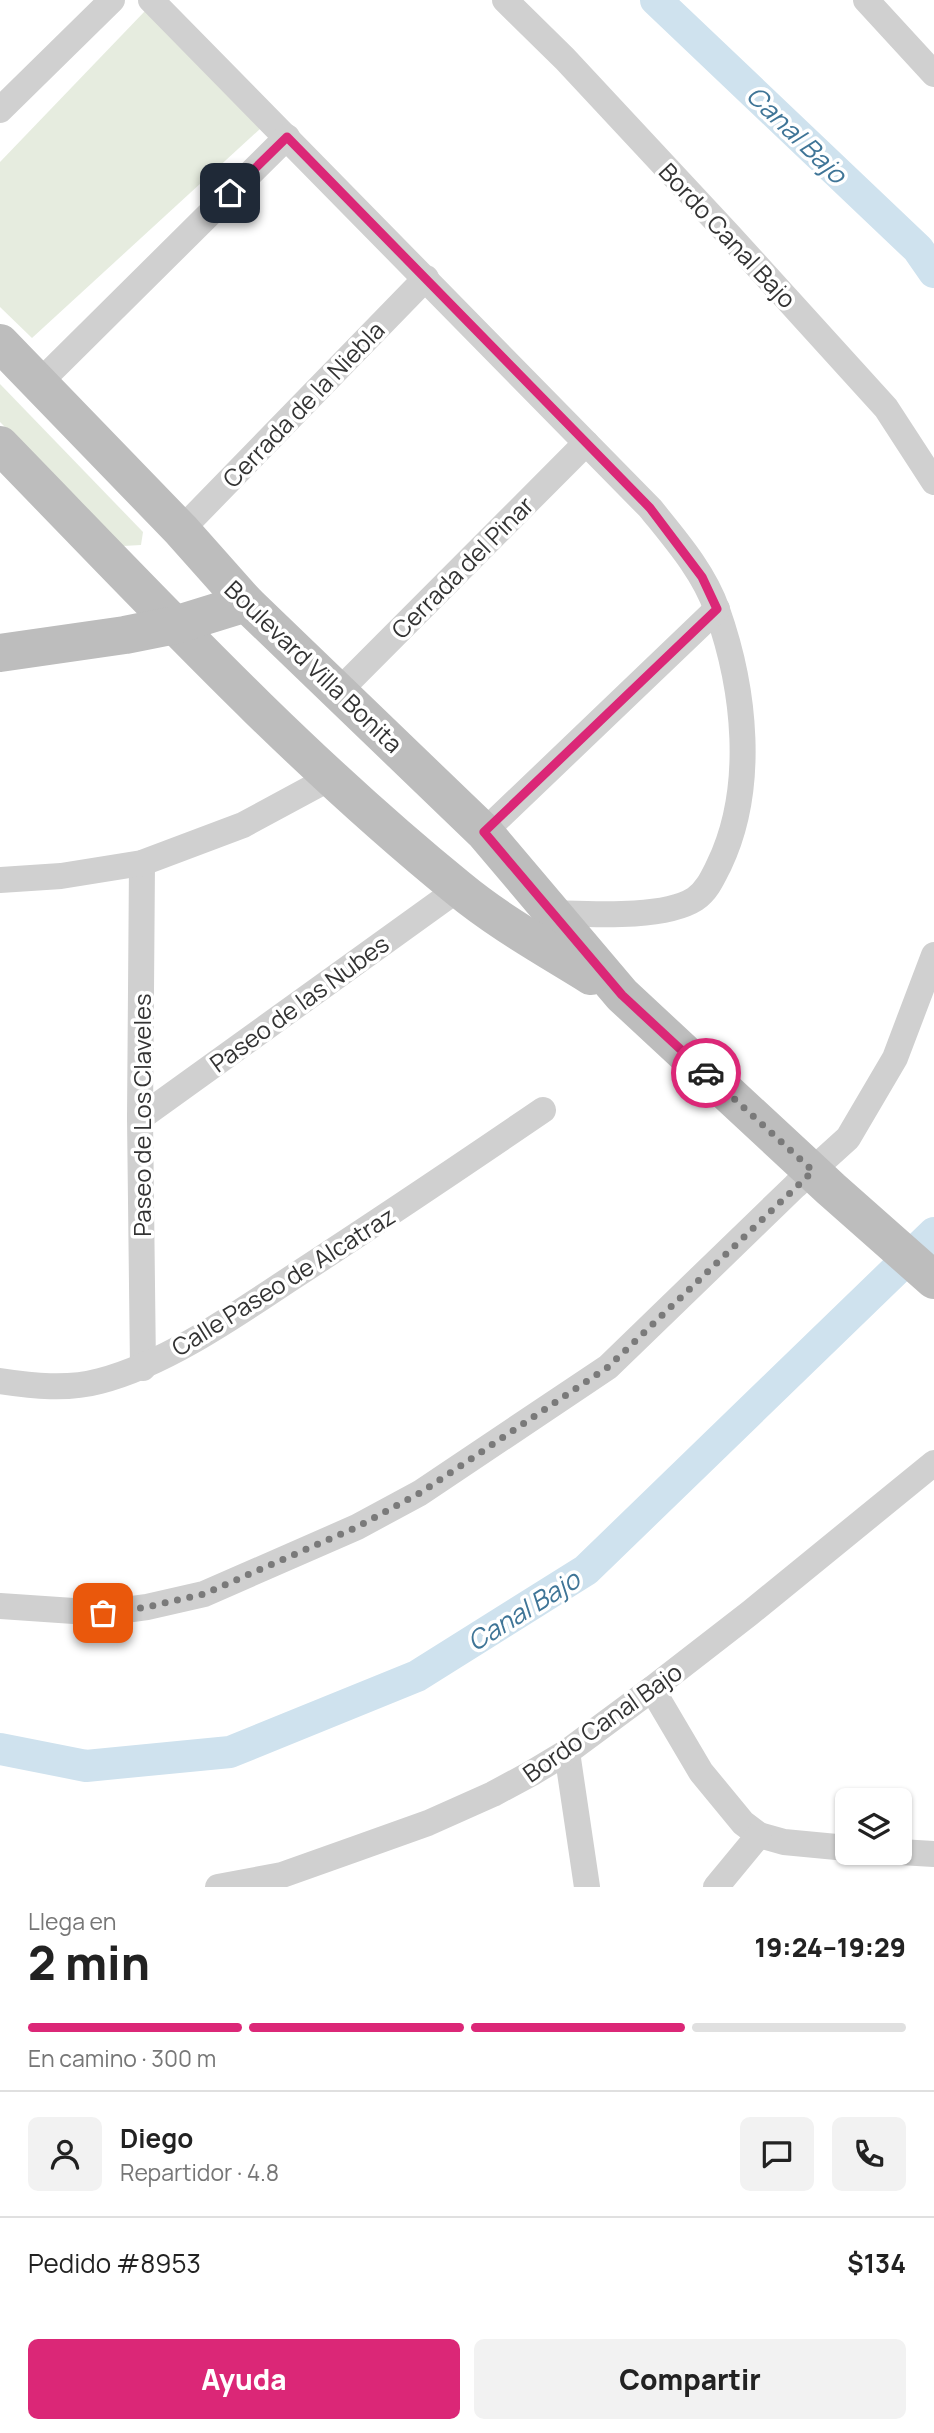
<!DOCTYPE html>
<html lang="es">
<head>
<meta charset="utf-8">
<style>
  :root { --surface:#fff; --page:#f2f2f2; --text:#222; --muted:#767676; --line:#e0e0e0; --accent:#db2777 }
  body { margin:0; font-family:Manrope,sans-serif; background:var(--page); color:var(--text); height:100vh; display:flex; flex-direction:column; font-size:26px; white-space:nowrap }
  * { box-sizing:border-box; margin:0 }
  p { font-size:23px; color:var(--muted) }
  .icon { flex:none; width:38px; height:38px; fill:none; stroke:currentColor; stroke-width:2; stroke-linecap:round; stroke-linejoin:round }
  .map { position:relative; height:1887px; overflow:hidden }
  .sheet { display:flex; flex-direction:column; background:var(--surface); flex:1 }
  .sheet>* { flex:none }
  .controls { position:absolute; left:835px; top:1788px; display:grid; gap:14px }
  .controls a { display:grid; place-items:center; width:77px; height:77px; border-radius:10px; background:var(--surface); box-shadow:0 2px 5px #0004; font-size:35px }
  .pin { position:absolute; display:grid; place-items:center; width:60px; height:60px; color:#fff; margin:-30px; border-radius:14px; box-shadow:0 4px 10px #0006 }
  .courier { position:absolute; display:grid; place-items:center; width:70px; height:70px; margin:-35px; border:5px solid #db2777; border-radius:50%; background:#fff; color:#222; box-shadow:0 2px 9px #0007 }
  .summary em { font-style:normal; font-weight:800 }
  .summary div { display:flex; flex-direction:column-reverse }
  .summary { display:flex; align-items:center; justify-content:space-between; height:119px; padding:0 28px }
  h1 { font-size:46px; font-weight:800; line-height:52px }
  .bar { display:grid; grid-template-columns:repeat(4,1fr); gap:10px 7px; align-content:center; height:84px; padding:0 28px }
  .bar i { height:9px; border-radius:5px; background:var(--line) }
  .bar .selected { background:var(--accent) }
  .bar p { grid-column:span 4 }
  .line { display:flex; align-items:center; gap:18px; padding:0 28px; border-top:2px solid var(--line) }
  .line div { flex:1 }
  .round { display:grid; place-items:center; flex:none; width:74px; height:74px; border-radius:10px; background:var(--page) }
  .primary-button { display:flex; gap:14px; margin-top:auto; padding:14px 28px }
  .primary-button a { flex:1; height:80px; border-radius:10px; background:var(--accent); color:#fff; font-size:28px; font-weight:800; line-height:80px; text-align:center }
  .primary-button a+a { background:var(--page); color:var(--text) }
  .map>svg:first-child { display:block }
  .green { fill:#e6ecdf }
  .lines { fill:none; stroke-linecap:round; stroke-linejoin:round }
  .canal { stroke:#cfe2ee; stroke-width:32 }
  .street { stroke:#d0d0d0; stroke-width:26 }
  .secondary { stroke:#bdbdbd; stroke-width:38 }
  .done { stroke:#7a7a7a; stroke-width:7; stroke-dasharray:0 12.6 }
  .route { stroke:#db2777; stroke-width:9 }
  .labels { text-anchor:middle; dominant-baseline:central; stroke-width:7; stroke-linejoin:round; paint-order:stroke }
  .street-label { font-size:24px; fill:#333; stroke:#fff }
  .water-label { font-size:26px; font-style:italic; fill:#3f7597; stroke:#fff }
</style>
</head>
<body>
<div class="map">
<svg width="934" height="1887" viewBox="0 0 934 1887">
  <rect width="100%" height="100%" fill="#fff"/>
  <g class="green">
    <path d="M145,11L261,128L32,338L0,307V162Z"/>
    <path d="M0,384L143,532L141,545L123,546L0,422Z"/>
  </g>
  <g class="lines">
    <g class="canal">
      <path d="M656,0L918,249L934,272"/>
      <path d="M0,1749L86,1766L230,1752L417,1676L586,1570L934,1233"/>
    </g>
    <g class="street">
      <path d="M151,0L650,508C675,539 704,572 717,610C745,689 756,788 719,865C713,877 707,891 695,899C664,919 590,914 553,913"/>
      <path d="M505,0L565,59L729,235L886,408L934,482"/>
      <path d="M866,0L934,74"/>
      <path d="M0,110L112,0"/>
      <path d="M39,383L287,137"/>
      <path d="M181,530L426,278"/>
      <path d="M339,691L586,443"/>
      <path d="M484,832L717,609"/>
      <path d="M142,863L140,1118L143,1368"/>
      <path d="M0,880L61,876L142,863L243,825L330,778"/>
      <path d="M140,1118L458,889"/>
      <path d="M0,1381C33,1386 67,1390 100,1381C163,1365 233,1317 287,1281C373,1225 458,1168 543,1110"/>
      <path d="M0,1606L103,1613L147,1607L204,1594L357,1527L420,1493L608,1367L795,1186L848,1138L895,1058L934,955"/>
      <path d="M652,1689L701,1772L743,1823L759,1835L784,1842L847,1848"/>
      <path d="M567,1752L587,1887"/>
      <path d="M900,1852L934,1854"/>
      <path d="M218,1887L282,1875L358,1848L428,1823L493,1794L532,1773L567,1752L652,1689L750,1613L934,1463"/>
      <path d="M716,1887L759,1835"/>
    </g>
    <g class="secondary">
      <path d="M0,343L181,530L246,603L484,832L622,995L831,1189L934,1280"/>
      <path d="M0,445C148,597 293,754 458,888C499,922 546,948 591,976"/>
      <path d="M0,653L125,635L175,625L246,603"/>
    </g>
  </g>
  <g class="lines">
    <path class="done" d="M103,1613L147,1607L204,1594L357,1527L420,1493L608,1367L813,1171L706,1073"/>
    <path class="route" d="M230,193L287,137L650,508L702,577L717,609L484,832L622,995L706,1073"/>
  </g>
  <g class="labels">
    <g class="street-label">
      <text transform="translate(728 235) rotate(47)">Bordo Canal Bajo</text>
      <text transform="translate(303 404) rotate(-46)">Cerrada de la Niebla</text>
      <text transform="translate(462 567) rotate(-45)">Cerrada del Pinar</text>
      <text transform="translate(314 666) rotate(44)">Boulevard Villa Bonita</text>
      <text transform="translate(299 1003) rotate(-36)">Paseo de las Nubes</text>
      <text transform="translate(141 1115) rotate(-90)">Paseo de Los Claveles</text>
      <text transform="translate(283 1281) rotate(-32)">Calle Paseo de Alcatraz</text>
      <text transform="translate(602 1722) rotate(-35)">Bordo Canal Bajo</text>
    </g>
    <g class="water-label">
      <text transform="translate(797 134) rotate(44)">Canal Bajo</text>
      <text transform="translate(523 1610) rotate(-32)">Canal Bajo</text>
    </g>
  </g>
</svg>
<div class="controls">
<a><svg class="icon" aria-label="layers" viewBox="0 0 24 24"><path d="M12 4l9 5-9 5-9-5zM3 14l9 5 9-5"/></svg></a>
</div>
<div class="pin" style="left:103px;top:1613px;background:#ea580c"><svg class="icon" aria-label="bag" viewBox="0 0 24 24"><path d="M5 8h14l-1 12H6zM9 8a3 3 0 0 1 6 0"/></svg></div>
<div class="pin" style="left:230px;top:193px;background:#1f2937"><svg class="icon" aria-label="home" viewBox="0 0 24 24"><path d="M3 11l9-7 9 7M6 9v11h12V9"/></svg></div>
<div class="courier" style="left:706px;top:1073px"><svg class="icon" aria-label="car" viewBox="0 0 24 24"><path d="M5 17H2v-5l4-1 3-4h7l3 4 3 1v5h-3M9 17h6M6 11h13"/><circle cx="7" cy="17" r="2"/><circle cx="17" cy="17" r="2"/></svg></div>
</div>
<section class="sheet">
<div class="summary"><div><h1>2 min</h1><p>Llega en</p></div><em>19:24–19:29</em></div>
<div class="bar"><i class="selected"></i><i class="selected"></i><i class="selected"></i><i></i><p>En camino · 300 m</p></div>
<div class="line" style="height:126px"><a class="round"><svg class="icon" aria-label="person" viewBox="0 0 24 24"><circle cx="12" cy="8" r="4"/><path d="M4 21q1-7 8-7t8 7"/></svg></a><div><b>Diego</b><p>Repartidor · 4.8</p></div><a class="round"><svg class="icon" aria-label="chat" viewBox="0 0 24 24"><path d="M4 5h16v11H9l-5 4z"/></svg></a><a class="round"><svg class="icon" aria-label="phone" viewBox="0 0 24 24"><path d="M5 4h4l2 5-3 2q2 4 5 5l2-3 5 2v4C11 20 4 13 5 4z"/></svg></a></div>
<div class="line" style="height:91px"><div>Pedido #8953</div><b>$134</b></div>
<div class="primary-button"><a>Ayuda</a><a>Compartir</a></div>
</section>
</body>
</html>
